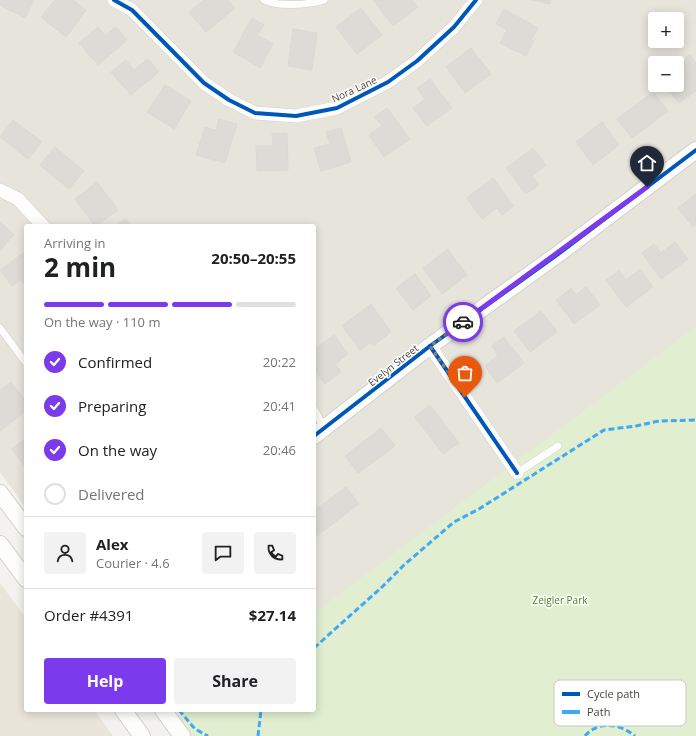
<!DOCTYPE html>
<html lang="en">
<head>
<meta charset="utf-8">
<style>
  :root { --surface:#fff; --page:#f2f2f2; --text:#202124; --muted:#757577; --line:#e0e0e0; --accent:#7c3aed }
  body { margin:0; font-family:"Open Sans",sans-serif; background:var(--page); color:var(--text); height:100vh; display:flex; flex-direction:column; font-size:15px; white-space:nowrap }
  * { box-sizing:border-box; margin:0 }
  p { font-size:13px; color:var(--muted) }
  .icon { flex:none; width:22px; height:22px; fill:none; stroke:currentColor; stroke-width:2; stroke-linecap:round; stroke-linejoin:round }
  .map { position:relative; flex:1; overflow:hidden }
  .details { position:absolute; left:24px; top:224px; width:292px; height:488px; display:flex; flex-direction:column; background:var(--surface); border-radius:4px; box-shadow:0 2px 10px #0003 }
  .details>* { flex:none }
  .tools { position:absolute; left:648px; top:12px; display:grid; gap:8px }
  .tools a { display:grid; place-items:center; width:36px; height:36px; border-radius:4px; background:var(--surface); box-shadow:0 2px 10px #0003; font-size:20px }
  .pin { position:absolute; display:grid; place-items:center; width:34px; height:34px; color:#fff; margin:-41px -17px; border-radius:50% 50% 50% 0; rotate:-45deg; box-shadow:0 0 4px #0007 }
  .pin .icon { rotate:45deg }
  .courier { position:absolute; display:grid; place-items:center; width:40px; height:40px; margin:-20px; border:3px solid #7c3aed; border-radius:50%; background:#fff; color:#222; box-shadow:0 1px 5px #0007 }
  .headline em { font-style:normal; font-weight:700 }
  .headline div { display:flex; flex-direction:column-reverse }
  .headline { display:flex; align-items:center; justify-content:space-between; height:68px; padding:0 20px }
  h1 { font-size:26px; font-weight:700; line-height:30px }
  .bar { display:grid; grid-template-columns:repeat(4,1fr); gap:6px 4px; align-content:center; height:48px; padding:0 20px }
  .bar i { height:5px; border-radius:3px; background:var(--line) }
  .bar .active { background:var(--accent) }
  .bar p { grid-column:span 4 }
  .line { display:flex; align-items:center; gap:10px; padding:0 20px; border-top:1px solid var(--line) }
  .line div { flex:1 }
  .round { display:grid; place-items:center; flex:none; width:42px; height:42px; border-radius:4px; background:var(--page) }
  ol { padding:0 20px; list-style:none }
  li { display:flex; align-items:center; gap:12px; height:44px }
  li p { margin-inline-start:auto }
  li .icon { padding:4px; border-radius:50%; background:var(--accent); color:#fff; stroke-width:4 }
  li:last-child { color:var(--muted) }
  li i { width:22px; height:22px; border:2px solid var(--line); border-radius:50% }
  .action { display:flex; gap:8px; margin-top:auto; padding:8px 20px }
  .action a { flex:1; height:46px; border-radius:4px; background:var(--accent); color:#fff; font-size:16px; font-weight:700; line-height:46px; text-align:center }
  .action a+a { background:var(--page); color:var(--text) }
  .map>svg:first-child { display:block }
  .residential { fill:#e7e4dc; fill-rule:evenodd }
  .education { fill:#eae5da }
  .green { fill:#e1eecf }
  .building { fill:#dedbd6; stroke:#dcd9d4 }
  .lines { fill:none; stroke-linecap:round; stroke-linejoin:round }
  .service-casing { stroke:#d2d0cb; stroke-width:8 }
  .minor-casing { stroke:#d2d0cb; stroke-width:14 }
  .tertiary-casing { stroke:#d2d0cb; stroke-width:18 }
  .service { stroke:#fdfdfc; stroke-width:7 }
  .minor { stroke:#fdfdfc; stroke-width:13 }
  .tertiary { stroke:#fdfdfc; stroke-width:16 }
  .quiet { stroke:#3fa9f5; stroke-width:3; stroke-dasharray:6 3; stroke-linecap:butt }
  .cycleway-casing { stroke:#fff; stroke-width:6 }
  .cycleway { stroke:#0057b8; stroke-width:4 }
  .done { stroke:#868178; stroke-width:4; stroke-dasharray:0 7.2 }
  .route { stroke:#7c3aed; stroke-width:5 }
  .labels { text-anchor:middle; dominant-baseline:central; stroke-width:3; stroke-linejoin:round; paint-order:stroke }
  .street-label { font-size:10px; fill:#4b4439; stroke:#fff }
  .park-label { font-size:10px; fill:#4a7f2a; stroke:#fff }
  .key { fill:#fff; stroke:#c9c7c4; stroke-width:1 }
  .key-label { font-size:11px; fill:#4b4439 }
</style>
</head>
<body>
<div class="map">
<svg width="696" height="736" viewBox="0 0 696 736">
  <rect width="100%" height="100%" fill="#f4f2ee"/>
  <path class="residential" d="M0,0H696V327L314,614V226H26V508L0,472ZM655,19H677V41H655ZM655,63H677V85H655Z"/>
  <path class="education" d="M0,583L26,618V710H94L113,736H0Z"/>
  <path class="green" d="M696,327V736H191L177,717L186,710H314V614Z"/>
  <g class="building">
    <path d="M1,0H34L25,18L0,5Z"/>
    <path d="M55,0H73L86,10L66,37L41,17Z"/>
    <path d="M204,0H228L235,8L206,32L189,12Z"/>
    <path d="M373,0H412L418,7L393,26Z"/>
    <path d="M532,0H551L550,4Z"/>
    <path d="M361,8L382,35L357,54L336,27Z"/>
    <path d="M504,9L538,28L531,40L534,41L526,56L500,43L507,30L496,24Z"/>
    <path d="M252,18L264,25L257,35L273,44L260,68L233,52Z"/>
    <path d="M98,27L105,36L116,27L127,40L98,65L79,43Z"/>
    <path d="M293,29L317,33L312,70L288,66Z"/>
    <path d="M471,48L491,74L465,93L446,67Z"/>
    <path d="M690,55L696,63V91L679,103L665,85H677V65Z"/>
    <path d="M148,59L159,72L131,95L111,72L126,60L134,70Z"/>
    <path d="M430,79L452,108L427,126L413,108L425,99L417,88Z"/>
    <path d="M165,85L191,101L174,129L147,112Z"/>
    <path d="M653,92L668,111L632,138L617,119Z"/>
    <path d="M387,108L410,139L384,157L369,135L382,126L375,117Z"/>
    <path d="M219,119L237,124L225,163L196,155L205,127L216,130Z"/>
    <path d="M13,120L42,142L28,159L0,137Z"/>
    <path d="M602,122L619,145L593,165L576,142Z"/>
    <path d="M341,128L351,162L321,171L314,148L330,144L326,132Z"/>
    <path d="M272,133H287L288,170L257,171L256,146H273Z"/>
    <path d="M55,147L84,171L69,189L40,165Z"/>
    <path d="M533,148L546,165L532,176L539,185L526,194L506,168Z"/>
    <path d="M493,178L514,206L502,215L497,208L482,219L467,198Z"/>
    <path d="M97,182L118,210L95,226L75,199Z"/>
    <path d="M696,194V225L693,227L678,208Z"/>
    <path d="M125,219L131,226H116Z"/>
    <path d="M0,222L14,234L0,251Z"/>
    <path d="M675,242L688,259L661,279L642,253L654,244L661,253Z"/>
    <path d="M448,249L467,275L442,294L423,268Z"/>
    <path d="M26,251V286L21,279L12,286L0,270Z"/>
    <path d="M640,269L653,287L626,307L606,280L619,271L626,280Z"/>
    <path d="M415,274L431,296L413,310L396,288Z"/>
    <path d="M586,287L600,305L574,324L556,300L571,288L576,295Z"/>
    <path d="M371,304L391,332L374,345L371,342L360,350L342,326Z"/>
    <path d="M541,311L557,332L530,352L514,331Z"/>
    <path d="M334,335L348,354L335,364L341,372L325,384L314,369V350Z"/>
    <path d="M504,337L524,363L497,383L485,366L498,355L492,346Z"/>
    <path d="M11,382L26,401V411L0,431V390Z"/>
    <path d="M430,405L459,443L443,454L415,417Z"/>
    <path d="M381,428L395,446L358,473L345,456Z"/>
    <path d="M26,438V468L12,449Z"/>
    <path d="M346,487L359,504L314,538V511Z"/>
  </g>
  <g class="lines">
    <g class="service-casing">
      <g id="service">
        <path d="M264,0C277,7 310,5 324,0"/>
        <path d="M0,328L26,363"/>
        <path d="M314,409L324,428"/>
        <path d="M517,473L558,446"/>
      </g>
    </g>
    <g class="minor-casing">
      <g id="minor">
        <path d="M114,0L132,10L204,83L229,100L255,113L296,116L337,108L388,82L417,61L454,27L476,0"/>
        <path d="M0,190L18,199L43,226"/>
        <path d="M430,346L517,473"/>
      </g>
    </g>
    <g class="tertiary-casing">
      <g id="tertiary">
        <path d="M314,436L430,346L561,252L696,150"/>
        <path d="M0,493L26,528"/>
        <path d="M0,544L26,579"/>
        <path d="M123,710L142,736"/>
        <path d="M163,710L182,736"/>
      </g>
    </g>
    <use href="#service" class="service"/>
    <use href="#minor" class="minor"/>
    <use href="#tertiary" class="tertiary"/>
    <g class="quiet">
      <path d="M314,648L381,588L404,565L454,522L479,509L604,430L636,426L659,421L696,420"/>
      <path d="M179,710L195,729L208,736"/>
      <path d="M258,736L261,710"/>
      <path d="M585,736C598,720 621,724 635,736"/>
    </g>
    <g class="cycleway-casing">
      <g id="cycleway">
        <path d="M114,0L132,10L204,83L229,100L255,113L296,116L337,108L388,82L417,61L454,27L476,0"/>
        <path d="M430,346L517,473"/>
        <path d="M314,436L430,346L561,252L696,150"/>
      </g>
    </g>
    <use href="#cycleway" class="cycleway"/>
  </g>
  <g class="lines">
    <path class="done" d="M463,322L430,346L465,397"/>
    <path class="route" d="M463,322L647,187"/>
  </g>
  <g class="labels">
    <g class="street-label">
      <text transform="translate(354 89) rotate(-25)">Nora Lane</text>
      <text transform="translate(393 365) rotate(-38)">Evelyn Street</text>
    </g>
    <g class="park-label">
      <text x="560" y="600">Zeigler Park</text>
    </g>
  </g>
  <rect x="554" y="680" width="132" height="46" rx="6" class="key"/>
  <rect x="562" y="692" width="18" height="4" fill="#0057b8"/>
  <rect x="562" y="710" width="18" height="4" fill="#3fa9f5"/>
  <g class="key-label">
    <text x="587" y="698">Cycle path</text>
    <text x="587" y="716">Path</text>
  </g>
</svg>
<div class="tools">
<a>+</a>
<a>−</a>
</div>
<div class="pin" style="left:465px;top:397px;background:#ea580c"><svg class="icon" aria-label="bag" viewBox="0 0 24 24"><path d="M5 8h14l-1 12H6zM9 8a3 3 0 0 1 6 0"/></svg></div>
<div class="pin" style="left:647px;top:187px;background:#1f2937"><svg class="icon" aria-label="home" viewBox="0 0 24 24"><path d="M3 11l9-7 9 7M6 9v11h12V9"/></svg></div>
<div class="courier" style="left:463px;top:322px"><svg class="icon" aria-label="car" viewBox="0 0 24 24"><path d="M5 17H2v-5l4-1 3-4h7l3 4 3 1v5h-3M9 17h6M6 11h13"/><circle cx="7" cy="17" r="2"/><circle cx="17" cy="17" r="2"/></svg></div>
<section class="details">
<div class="headline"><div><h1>2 min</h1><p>Arriving in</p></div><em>20:50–20:55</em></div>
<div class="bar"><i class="active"></i><i class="active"></i><i class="active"></i><i></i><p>On the way · 110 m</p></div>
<ol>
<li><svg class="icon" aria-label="check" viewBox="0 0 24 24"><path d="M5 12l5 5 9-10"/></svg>Confirmed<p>20:22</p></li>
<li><svg class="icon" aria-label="check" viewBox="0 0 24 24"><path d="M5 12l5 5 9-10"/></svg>Preparing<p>20:41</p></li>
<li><svg class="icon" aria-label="check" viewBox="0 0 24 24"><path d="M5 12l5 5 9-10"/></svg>On the way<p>20:46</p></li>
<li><i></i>Delivered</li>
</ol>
<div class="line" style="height:72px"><a class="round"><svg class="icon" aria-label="person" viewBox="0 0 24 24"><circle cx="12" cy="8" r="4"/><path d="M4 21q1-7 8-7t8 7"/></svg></a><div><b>Alex</b><p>Courier · 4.6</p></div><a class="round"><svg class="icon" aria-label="chat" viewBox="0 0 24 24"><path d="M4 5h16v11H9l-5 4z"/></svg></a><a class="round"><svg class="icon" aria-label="phone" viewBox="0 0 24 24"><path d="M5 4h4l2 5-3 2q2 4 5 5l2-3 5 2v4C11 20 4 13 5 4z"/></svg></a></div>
<div class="line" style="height:52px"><div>Order #4391</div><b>$27.14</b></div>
<div class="action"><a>Help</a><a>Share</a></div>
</section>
</div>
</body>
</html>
